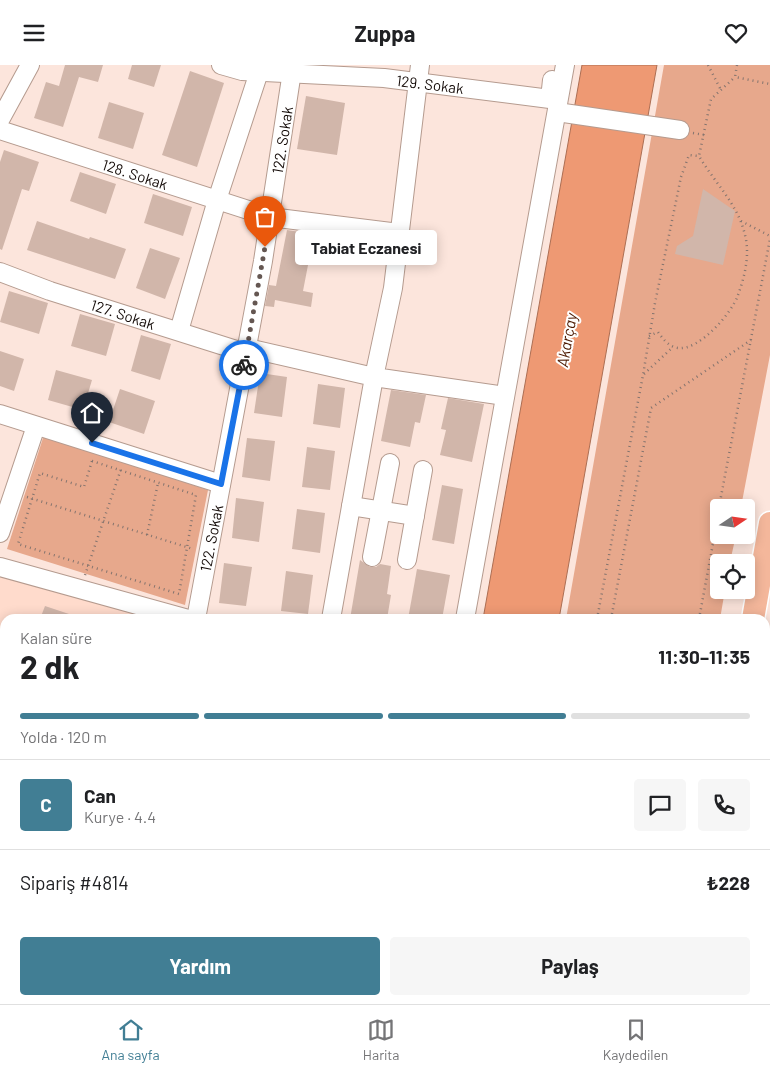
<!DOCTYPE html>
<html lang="tr">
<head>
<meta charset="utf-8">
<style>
  :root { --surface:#fff; --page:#f6f6f6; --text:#202124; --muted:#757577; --line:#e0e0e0; --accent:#417e94 }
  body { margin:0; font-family:Barlow,sans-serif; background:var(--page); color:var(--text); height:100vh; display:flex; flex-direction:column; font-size:19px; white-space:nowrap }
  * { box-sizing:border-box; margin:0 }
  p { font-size:16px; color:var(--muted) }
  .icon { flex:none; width:28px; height:28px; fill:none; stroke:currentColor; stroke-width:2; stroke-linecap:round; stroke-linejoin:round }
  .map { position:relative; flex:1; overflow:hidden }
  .panel { position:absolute; left:0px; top:549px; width:770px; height:391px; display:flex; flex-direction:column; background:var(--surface); border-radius:15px 15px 0 0; box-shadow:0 2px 12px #0003 }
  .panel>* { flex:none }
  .needle { width:32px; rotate:77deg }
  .tools { position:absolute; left:710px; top:434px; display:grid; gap:10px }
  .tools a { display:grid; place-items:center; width:45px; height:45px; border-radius:5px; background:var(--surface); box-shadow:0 2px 12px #0003; font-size:25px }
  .pin { position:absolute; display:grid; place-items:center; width:42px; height:42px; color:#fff; margin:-51px -21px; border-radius:50% 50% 50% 0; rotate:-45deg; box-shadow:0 0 5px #0007 }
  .pin .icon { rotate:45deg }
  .courier { position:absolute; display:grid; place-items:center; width:50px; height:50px; margin:-25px; border:4px solid #1a73e8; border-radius:50%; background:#fff; color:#222; box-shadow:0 1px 6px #0007 }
  .bubble { position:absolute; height:35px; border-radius:5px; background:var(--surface); box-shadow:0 2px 12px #0003; font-size:16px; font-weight:700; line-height:35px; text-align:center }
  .headline em { font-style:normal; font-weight:700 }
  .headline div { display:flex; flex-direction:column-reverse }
  .headline { display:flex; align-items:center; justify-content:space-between; height:85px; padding:0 20px }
  h1 { font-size:32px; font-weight:700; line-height:38px }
  .bar { display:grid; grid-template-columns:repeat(4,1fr); gap:8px 5px; align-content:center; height:60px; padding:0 20px }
  .bar i { height:6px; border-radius:4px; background:var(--line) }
  .bar .active { background:var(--accent) }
  .bar p { grid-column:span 4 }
  .line { display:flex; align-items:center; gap:12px; padding:0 20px; border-top:1px solid var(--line) }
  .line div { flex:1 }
  .round { display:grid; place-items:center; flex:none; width:52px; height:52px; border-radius:5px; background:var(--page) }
  .primary-button { display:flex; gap:10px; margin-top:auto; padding:10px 20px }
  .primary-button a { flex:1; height:58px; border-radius:5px; background:var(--accent); color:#fff; font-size:20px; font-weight:700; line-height:58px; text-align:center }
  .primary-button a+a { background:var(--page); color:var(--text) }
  header { display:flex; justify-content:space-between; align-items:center; height:65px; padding:0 20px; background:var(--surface); font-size:22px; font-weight:700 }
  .tab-bar { display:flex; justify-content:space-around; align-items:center; height:70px; border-top:1px solid var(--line); background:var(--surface); font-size:14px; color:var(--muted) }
  .tab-bar a { display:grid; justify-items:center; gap:2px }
  .tab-bar .active { color:var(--accent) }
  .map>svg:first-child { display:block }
  .built { fill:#ffdbcc }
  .green { fill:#e7a88c }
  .water { fill:#ee9973; stroke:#ac6e53 }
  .building { fill:#d1b6aa }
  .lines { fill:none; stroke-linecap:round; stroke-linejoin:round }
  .minor-casing { stroke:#b59b8f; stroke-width:20 }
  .major-casing { stroke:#fff; stroke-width:25 }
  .path { stroke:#84746e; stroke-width:2.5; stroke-dasharray:1 4; stroke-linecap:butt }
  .minor { stroke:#fff; stroke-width:18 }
  .major { stroke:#f4b79b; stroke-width:22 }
  .done { stroke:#655752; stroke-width:5; stroke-dasharray:0 9 }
  .route { stroke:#1a73e8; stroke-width:6 }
  .labels { text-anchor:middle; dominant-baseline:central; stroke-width:4; stroke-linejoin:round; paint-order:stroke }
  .street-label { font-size:15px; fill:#130a07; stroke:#fff }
  .water-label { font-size:16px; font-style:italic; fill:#4d1900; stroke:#fff }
</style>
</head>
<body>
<header><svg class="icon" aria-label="menu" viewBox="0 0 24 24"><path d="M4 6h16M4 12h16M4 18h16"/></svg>Zuppa<svg class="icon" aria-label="heart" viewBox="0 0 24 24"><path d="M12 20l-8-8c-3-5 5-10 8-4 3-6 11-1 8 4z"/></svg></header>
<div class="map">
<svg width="770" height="939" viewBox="0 0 770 939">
  <rect width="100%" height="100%" fill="#fce5dc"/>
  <g class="built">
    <path d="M0,504L160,554H5V679H0Z"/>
    <path d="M202,935H386L385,939H203Z"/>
  </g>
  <g class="green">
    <path d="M664,0H770V290L741,442H719V470H736L730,497L719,498V525H725L720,554H566Z"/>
    <path d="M44,370L208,425L185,540L7,484Z"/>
  </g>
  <g class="water">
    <path d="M582,0H657L559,554H483Z"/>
    <path d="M412,935H493L492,939H411Z"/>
  </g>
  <g class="building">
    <path d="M65,0H103L98,17L79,12L63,62L34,53L46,17L59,21Z"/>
    <path d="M132,0H161L154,22L128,14Z"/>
    <path d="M190,6L224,18L197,102L162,90Z"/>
    <path d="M306,31L345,38L337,90L297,84Z"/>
    <path d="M109,37L144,48L133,84L98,73Z"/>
    <path d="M4,85L39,97L29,126L22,124L2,185L0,184V97Z"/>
    <path d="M80,107L116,119L106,149L70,136Z"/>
    <path d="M703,124L735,146L723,200L675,189L677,181L693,171Z"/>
    <path d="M153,129L192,142L183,171L144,158Z"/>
    <path d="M37,156L89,174L90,172L126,184L115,214L27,185Z"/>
    <path d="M287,165L314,169L303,226L313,228L311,242L275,235L274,242L265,241L269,220L276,221Z"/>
    <path d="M150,183L180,193L165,234L136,223Z"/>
    <path d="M9,226L48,238L39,269L0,257Z"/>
    <path d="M80,249L115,259L106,291L71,281Z"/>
    <path d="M141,270L171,279L160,315L131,306Z"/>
    <path d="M0,286L24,294L14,326L0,321Z"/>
    <path d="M56,305L92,315L83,345L48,335Z"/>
    <path d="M260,308L287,312L282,352L254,348Z"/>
    <path d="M318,319L345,323L340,363L313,359Z"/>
    <path d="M120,324L155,336L144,369L109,357Z"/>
    <path d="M391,325L426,330L420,358L415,357L410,382L381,376Z"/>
    <path d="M448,333L484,339L472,397L440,390L446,365L441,364Z"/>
    <path d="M247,373L275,376L270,416L242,412Z"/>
    <path d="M307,382L335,386L330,425L302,422Z"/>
    <path d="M442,420L463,424L454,479L432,475Z"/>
    <path d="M236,433L264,437L259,477L232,473Z"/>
    <path d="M297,444L325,448L320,488L292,484Z"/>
    <path d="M360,495L370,502H376L380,499L391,501L387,529L391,530L387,554H350Z"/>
    <path d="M224,498L252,502L246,541L219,538Z"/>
    <path d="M417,504L450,510L442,554H408Z"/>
    <path d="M286,506L313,510L308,549L281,546Z"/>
    <path d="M45,541L78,552V554H40Z"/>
  </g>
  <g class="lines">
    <g class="minor-casing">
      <g id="minor">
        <path d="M221,0L242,6L384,13L550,34L552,15"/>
        <path d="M420,0L393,223L374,312L505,331"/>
        <path d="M557,47L680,65"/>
        <path d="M0,55L30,0"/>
        <path d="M0,65L270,152L399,168"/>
        <path d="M0,207L50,226L246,288"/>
        <path d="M179,266L217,135L259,7"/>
        <path d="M247,283L374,312L331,554"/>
        <path d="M0,349L221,419"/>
        <path d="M351,441L415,451"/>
        <path d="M0,468L36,361"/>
        <path d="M372,492L390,398"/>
        <path d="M407,495L423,405"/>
        <path d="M0,502L188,554"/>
        <path d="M196,554L263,196L293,0"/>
        <path d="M465,554L565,0"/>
        <path d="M0,686L5,687"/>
        <path d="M765,711L770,712"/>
        <path d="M765,753L770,754"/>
        <path d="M770,819V838"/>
        <path d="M0,824L5,825"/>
        <path d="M180,935L181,939"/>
        <path d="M260,935L261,939"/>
        <path d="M393,939L394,935"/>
      </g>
    </g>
    <g class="major-casing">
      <g id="major">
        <path d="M753,554L770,458"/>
        <path d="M765,652L770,627"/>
        <path d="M714,935L728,937"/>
        <path d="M656,939L671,935"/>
      </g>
    </g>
    <g class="path">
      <path d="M708,0L721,25"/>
      <path d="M737,0L735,12L770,19"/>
      <path d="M693,68L704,70"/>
      <path d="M741,156L770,171"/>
      <path d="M649,271L658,267C663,274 669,282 678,283C699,286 732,248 738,230C745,211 750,189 745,170C738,139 714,117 699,91"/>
      <path d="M644,309L673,282"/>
      <path d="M92,396L196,430L179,529L18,479L40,408L84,422Z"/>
      <path d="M27,432L193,484"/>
      <path d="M719,442L770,174"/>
      <path d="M147,470L158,418"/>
      <path d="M85,510L121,404"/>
      <path d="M597,554L643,310L655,238L681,112L689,90L699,91L711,34L735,12"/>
      <path d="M611,554L651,343L751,275"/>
      <path d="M699,554L719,446"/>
      <path d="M563,935L564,939"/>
    </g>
    <use href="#minor" class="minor"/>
    <use href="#major" class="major"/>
  </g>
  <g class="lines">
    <path class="done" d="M244,300L265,182"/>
    <path class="route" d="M92,378L221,419L244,300"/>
  </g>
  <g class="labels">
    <g class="street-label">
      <text transform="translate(430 19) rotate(7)">129. Sokak</text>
      <text transform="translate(282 75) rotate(-81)">122. Sokak</text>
      <text transform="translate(135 109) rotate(18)">128. Sokak</text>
      <text transform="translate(123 249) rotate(18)">127. Sokak</text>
      <text transform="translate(211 473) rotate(-79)">122. Sokak</text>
    </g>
    <g class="water-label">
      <text transform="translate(566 275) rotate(-80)">Akarçay</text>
    </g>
  </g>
</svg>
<div class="tools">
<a><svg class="needle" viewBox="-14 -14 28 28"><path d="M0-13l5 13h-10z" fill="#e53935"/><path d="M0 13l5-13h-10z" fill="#757577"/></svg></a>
<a><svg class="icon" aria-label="locate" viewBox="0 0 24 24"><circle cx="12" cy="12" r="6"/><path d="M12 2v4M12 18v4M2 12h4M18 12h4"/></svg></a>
</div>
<div class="pin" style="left:265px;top:182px;background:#ea580c"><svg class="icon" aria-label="bag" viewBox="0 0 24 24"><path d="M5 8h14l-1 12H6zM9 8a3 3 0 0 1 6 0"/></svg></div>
<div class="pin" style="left:92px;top:378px;background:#1f2937"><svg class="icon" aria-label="home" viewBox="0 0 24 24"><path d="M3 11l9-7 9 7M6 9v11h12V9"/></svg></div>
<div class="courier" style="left:244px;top:300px"><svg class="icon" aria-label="bike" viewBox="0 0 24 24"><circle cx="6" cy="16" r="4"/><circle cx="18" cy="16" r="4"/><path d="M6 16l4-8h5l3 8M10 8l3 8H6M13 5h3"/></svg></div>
<div class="bubble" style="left:295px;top:165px;width:142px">Tabiat Eczanesi</div>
<section class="panel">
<div class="headline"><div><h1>2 dk</h1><p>Kalan süre</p></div><em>11:30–11:35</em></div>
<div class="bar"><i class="active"></i><i class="active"></i><i class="active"></i><i></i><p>Yolda · 120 m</p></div>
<div class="line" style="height:90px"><b class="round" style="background:var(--accent);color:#fff">C</b><div><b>Can</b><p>Kurye · 4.4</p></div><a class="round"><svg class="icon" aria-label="chat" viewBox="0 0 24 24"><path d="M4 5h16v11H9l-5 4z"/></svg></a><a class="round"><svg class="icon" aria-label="phone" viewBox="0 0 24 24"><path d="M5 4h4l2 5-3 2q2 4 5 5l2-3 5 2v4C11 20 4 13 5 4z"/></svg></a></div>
<div class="line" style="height:65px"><div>Sipariş #4814</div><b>₺228</b></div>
<div class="primary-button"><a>Yardım</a><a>Paylaş</a></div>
</section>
</div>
<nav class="tab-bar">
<a class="active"><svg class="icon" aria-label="home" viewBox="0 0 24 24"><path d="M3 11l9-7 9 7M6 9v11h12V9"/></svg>Ana sayfa</a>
<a><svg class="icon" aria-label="map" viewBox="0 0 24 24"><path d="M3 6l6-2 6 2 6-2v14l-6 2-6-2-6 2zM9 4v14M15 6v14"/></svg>Harita</a>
<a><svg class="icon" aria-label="saved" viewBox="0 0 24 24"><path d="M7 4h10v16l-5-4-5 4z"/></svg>Kaydedilen</a>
</nav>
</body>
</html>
